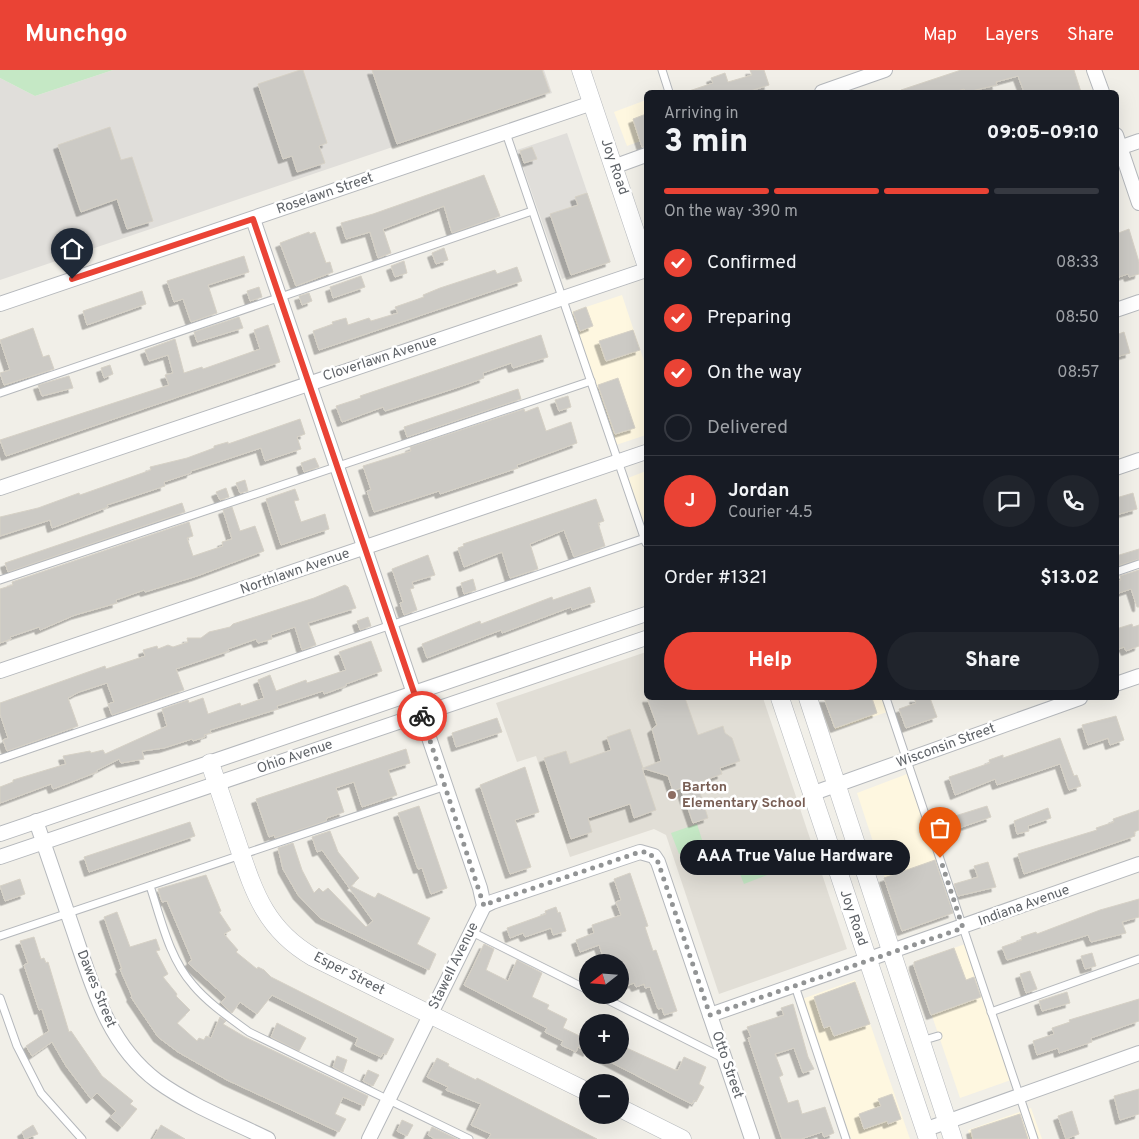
<!DOCTYPE html>
<html lang="en">
<head>
<meta charset="utf-8">
<style>
  :root { --surface:#171b24; --page:#20242c; --text:#f1f3f6; --muted:#9ea1a6; --line:#363941; --accent:#ea4335 }
  body { margin:0; font-family:Overpass,sans-serif; background:var(--page); color:var(--text); height:100vh; display:flex; flex-direction:column; font-size:19px; white-space:nowrap }
  * { box-sizing:border-box; margin:0 }
  p { font-size:16px; color:var(--muted) }
  .icon { flex:none; width:28px; height:28px; fill:none; stroke:currentColor; stroke-width:2; stroke-linecap:round; stroke-linejoin:round }
  .map { position:relative; flex:1; overflow:hidden }
  .details { position:absolute; left:644px; top:20px; width:475px; height:610px; display:flex; flex-direction:column; background:var(--surface); border-radius:8px; box-shadow:0 5px 20px #0002 }
  .details>* { flex:none }
  .needle { width:32px; rotate:253deg }
  .buttons { position:absolute; left:579px; top:884px; display:grid; gap:10px }
  .buttons a { display:grid; place-items:center; width:50px; height:50px; border-radius:50%; background:var(--surface); box-shadow:0 5px 20px #0002; font-size:25px }
  .pin { position:absolute; display:grid; place-items:center; width:42px; height:42px; color:#fff; margin:-51px -21px; border-radius:50% 50% 50% 0; rotate:-45deg; box-shadow:0 0 5px #0007 }
  .pin .icon { rotate:45deg }
  .courier { position:absolute; display:grid; place-items:center; width:50px; height:50px; margin:-25px; border:4px solid #ea4335; border-radius:50%; background:#fff; color:#222; box-shadow:0 1px 6px #0007 }
  .bubble { position:absolute; height:35px; border-radius:18px; background:var(--surface); box-shadow:0 5px 20px #0002; font-size:16px; font-weight:800; line-height:35px; text-align:center }
  .headline em { font-style:normal; font-weight:800 }
  .headline div { display:flex; flex-direction:column-reverse }
  .headline { display:flex; align-items:center; justify-content:space-between; height:85px; padding:0 20px }
  h1 { font-size:32px; font-weight:800; line-height:38px }
  .bar { display:grid; grid-template-columns:repeat(4,1fr); gap:8px 5px; align-content:center; height:60px; padding:0 20px }
  .bar i { height:6px; border-radius:4px; background:var(--line) }
  .bar .active { background:var(--accent) }
  .bar p { grid-column:span 4 }
  .line { display:flex; align-items:center; gap:12px; padding:0 20px; border-top:1px solid var(--line) }
  .line div { flex:1 }
  .round { display:grid; place-items:center; flex:none; width:52px; height:52px; border-radius:26px; background:var(--page) }
  ol { padding:0 20px; list-style:none }
  li { display:flex; align-items:center; gap:15px; height:55px }
  li p { margin-inline-start:auto }
  li .icon { padding:5px; border-radius:50%; background:var(--accent); color:#fff; stroke-width:4 }
  li:last-child { color:var(--muted) }
  li i { width:28px; height:28px; border:2px solid var(--line); border-radius:50% }
  .cta { display:flex; gap:10px; margin-top:auto; padding:10px 20px }
  .cta a { flex:1; height:58px; border-radius:30px; background:var(--accent); color:#fff; font-size:20px; font-weight:800; line-height:58px; text-align:center }
  .cta a+a { background:var(--page); color:var(--text) }
  header { display:flex; align-items:center; gap:30px; box-sizing:border-box; height:70px; padding:0 25px; background:var(--accent); color:#fff }
  header strong { font-size:24px }
  nav { display:flex; gap:28px; margin-inline-start:auto; font-size:18px }
  .map>svg:first-child { display:block }
  .commercial { fill:#fef7e0 }
  .industrial { fill:#e0deda }
  .education { fill:#e1ded6 }
  .green { fill:#c5e8c5 }
  .building { fill:#cccac5; stroke:#d6d1c6; filter:url(#shadow) }
  .lines { fill:none; stroke-linecap:round; stroke-linejoin:round }
  .service-casing { stroke:#b5b8bc; stroke-width:9 }
  .minor-casing { stroke:#b5b8bc; stroke-width:16 }
  .tertiary-casing { stroke:#b5b8bc; stroke-width:19 }
  .service { stroke:#fff; stroke-width:7 }
  .minor { stroke:#fff; stroke-width:14 }
  .tertiary { stroke:#fff; stroke-width:18 }
  .done { stroke:#929495; stroke-width:5; stroke-dasharray:0 9 }
  .route { stroke:#ea4335; stroke-width:6 }
  .education-dot { fill:#8d6e63; stroke:#fff; stroke-width:2 }
  .labels { text-anchor:middle; dominant-baseline:central; stroke-width:5; stroke-linejoin:round; paint-order:stroke }
  .street-label { font-size:14px; fill:#5f6368; stroke:#fff }
  .education-label { font-size:14px; font-weight:bold; fill:#785e54; stroke:#fff; text-anchor:start }
</style>
</head>
<body>
<header>
<strong>Munchgo</strong>
<nav><a>Map</a><a>Layers</a><a>Share</a></nav>
</header>
<div class="map">
<svg width="1139" height="1069" viewBox="0 0 1139 1069">
  <defs>
    <filter id="shadow"><feDropShadow dx="-4.5" dy="4.5" stdDeviation="0" flood-color="#0004"/></filter>
  </defs>
  <rect width="100%" height="100%" fill="#f1efe8"/>
  <g class="commercial">
    <path d="M646,30V69L627,76L614,42Z"/>
    <path d="M622,225L646,297V365L616,375L571,242Z"/>
    <path d="M646,401V460L628,408Z"/>
    <path d="M824,628H882L887,642L835,660Z"/>
    <path d="M907,704L954,842L902,860L857,723Z"/>
    <path d="M965,874L1011,1010L960,1028L915,896L917,891Z"/>
    <path d="M855,910L910,1069H851L802,929Z"/>
    <path d="M1031,1038L1042,1069H971L968,1060Z"/>
  </g>
  <g class="industrial">
    <path d="M113,0H544L552,23L0,210V8L35,26Z"/>
    <path d="M567,63L611,192L562,209L517,80Z"/>
  </g>
  <path class="education" d="M646,582V628H763L847,879L719,924L666,765L654,759L570,787L536,686L517,692L496,633Z"/>
  <g class="green">
    <path d="M0,0H113L35,26L0,8Z"/>
    <path d="M697,754L704,776L679,784L671,763Z"/>
    <path d="M772,778L780,800L744,814L735,792Z"/>
  </g>
  <g class="building">
    <path d="M300,0H303L327,73L319,76L325,93L297,102L292,86L283,89L258,14Z"/>
    <path d="M372,0H542L550,22L397,74Z"/>
    <path d="M750,0H764L769,15L747,22H689V21L713,13L711,8L725,3L728,12L752,5Z"/>
    <path d="M961,0H1074L1081,22H1024L1018,6L996,12L997,15L967,22L964,19L954,22H902L901,20Z"/>
    <path d="M646,44V76L642,77L633,49Z"/>
    <path d="M110,57L121,90L132,87L153,151L127,159L117,129L81,142L58,75Z"/>
    <path d="M532,77L537,89L524,93L520,81Z"/>
    <path d="M484,105L500,146L452,163L444,136L383,159L391,183L378,188L370,162L346,169L341,153L373,144Z"/>
    <path d="M587,123L610,192L571,205L550,144L578,135L575,127Z"/>
    <path d="M1129,159L1139,192V204L1129,207L1128,204L1116,208V164Z"/>
    <path d="M309,162L310,164L315,162L326,193L330,192L333,202L296,216L280,173Z"/>
    <path d="M444,178L448,190L436,194L432,183Z"/>
    <path d="M244,186L249,202L208,215L217,243L191,252L183,229L174,232L167,211Z"/>
    <path d="M404,191L407,203L395,207L391,196Z"/>
    <path d="M517,197L522,211L319,280L313,261L333,254L332,252L346,248L348,255L369,248L371,251L398,243L395,237L424,227L423,225L440,218L495,200L497,204Z"/>
    <path d="M361,206L365,217L333,228L330,217Z"/>
    <path d="M259,217L262,227L250,231L247,221Z"/>
    <path d="M142,221L146,234L87,255L83,241Z"/>
    <path d="M309,223L312,231L302,235L299,226Z"/>
    <path d="M586,237L593,256L580,261L573,242Z"/>
    <path d="M239,247L243,258L197,272L194,262Z"/>
    <path d="M268,255L280,292L6,386L0,370L169,315L165,305L173,303L168,285L149,291L145,280L175,269L184,303L202,297L203,299L260,279L254,260Z"/>
    <path d="M33,258L43,287L49,285L54,299L4,315L0,303L10,300L0,270Z"/>
    <path d="M633,260L640,280L606,291L599,271Z"/>
    <path d="M1124,262L1130,283L1116,287V265Z"/>
    <path d="M541,265L548,287L513,298L511,293L483,303L484,308L462,316L385,341L383,337L342,352L336,336L361,328L360,326Z"/>
    <path d="M110,295L113,304L104,308L101,298Z"/>
    <path d="M69,306L73,318L42,326L38,315Z"/>
    <path d="M618,308L635,358L615,364L598,315Z"/>
    <path d="M518,319L521,329L407,367L404,357Z"/>
    <path d="M568,326L571,337L559,341L555,330Z"/>
    <path d="M538,337L546,361L571,352L577,373L517,395L518,398L440,424L439,421L374,442L367,421L371,420L363,396L411,381L410,377L524,339L525,342Z"/>
    <path d="M300,349L305,364L297,367L301,379L265,391L261,378L191,401V403L164,412L165,416L107,435L108,437L52,458L50,450L0,466V447L38,438L79,423L80,425L151,400L150,397L187,388L214,378V376L228,372V374Z"/>
    <path d="M315,388L319,397L304,402L301,393Z"/>
    <path d="M245,410L248,421L240,423L236,413Z"/>
    <path d="M226,418L229,427L220,430L216,422Z"/>
    <path d="M295,419L299,430L294,431L301,452L325,444L329,459L281,475L266,429Z"/>
    <path d="M1133,423L1137,439L1116,445V428Z"/>
    <path d="M596,429L604,451L598,453L605,476L574,487L564,460L530,474L538,499L510,508L502,482L464,497L458,478L464,476L463,474Z"/>
    <path d="M182,433L185,442L8,502L5,493Z"/>
    <path d="M232,437L240,461L255,456L264,481L197,506L145,522L144,520L116,530L117,533L75,545L40,560L39,557L10,567L11,569L0,573V519L13,515L12,512L189,452L193,466L187,468L193,486L223,476L222,472L232,469L223,440Z"/>
    <path d="M1139,479V489L1117,496L1116,486Z"/>
    <path d="M428,485L435,505L412,512L414,518L410,519L417,540L404,545L400,533L403,532L392,499Z"/>
    <path d="M1139,500V537H1137L1131,519L1116,524V512L1121,510L1120,506Z"/>
    <path d="M473,509L476,520L464,524L461,513Z"/>
    <path d="M345,515L348,517L356,538L308,553L316,575L302,580L295,557L271,565L272,569L258,573L256,569L228,579L229,581L176,599L184,620L112,645L108,634L114,632L107,613L79,622L68,628L78,656L7,681L3,670L8,668L0,644V633L105,596L106,599L145,586L143,580L157,576L158,579L168,575L173,577L188,572L187,568H201L209,562L230,557L233,554L314,528Z"/>
    <path d="M590,517L595,532L572,540L571,537L502,563L501,560L427,588L422,574L480,551L481,554L552,527L553,530Z"/>
    <path d="M368,547L371,556L360,560L357,551Z"/>
    <path d="M1132,554L1133,557L1139,555V576L1126,581L1124,577L1116,580V559Z"/>
    <path d="M371,571L382,601L346,614V616L324,624L323,621L277,636L278,639L210,660L211,663L204,665L205,667L193,671L192,669L164,678L142,681L144,689L121,693L119,689L97,700V702L69,713L53,719L51,714L0,733V717L13,712V710L66,694L63,686L90,681L91,683L103,680L105,684L167,656L162,639L188,630L189,633L203,628L208,644L240,633L241,636L264,628L258,610L270,605L276,621L306,610L307,613L346,600L339,582Z"/>
    <path d="M647,628H685L698,665L723,656L725,663L732,668L740,691L720,698L722,704L697,713L708,748L693,753L681,718L673,721L668,706L642,698L656,740L634,748L630,734L588,748L592,762L571,769L544,688L566,681L570,694L611,680L607,667L630,659L643,698L661,691L652,659L657,655Z"/>
    <path d="M824,628H872L877,643L835,658Z"/>
    <path d="M914,628H930L937,647L906,658L899,639L916,633Z"/>
    <path d="M1116,646L1124,670L1110,675L1108,668L1088,675L1082,655Z"/>
    <path d="M497,648L502,662L456,677L452,663Z"/>
    <path d="M1060,668L1074,706L1077,705L1081,716L1069,720L1060,694L997,715L995,709L955,725L949,707L990,693L989,690L1003,685V688Z"/>
    <path d="M406,679L410,693L388,700L397,725L362,737L354,712L336,718L344,742L327,748L326,751L275,768L274,765L269,767L256,729Z"/>
    <path d="M525,697L539,742L515,750L531,797L510,804L480,715Z"/>
    <path d="M419,736L447,818L431,824L422,798L418,799L398,743Z"/>
    <path d="M987,736L991,747L959,758L955,746Z"/>
    <path d="M1048,738L1051,748L1028,756L1029,761L1017,764L1014,751Z"/>
    <path d="M1139,740V760L1134,762L1135,766L1024,804L1018,784L1097,760L1096,758L1114,752L1113,749Z"/>
    <path d="M190,752L195,766L89,802L84,787Z"/>
    <path d="M330,761L338,782L359,808L351,816L375,828L378,823L430,848L417,874L436,884L429,900L320,848L298,825L283,799L278,778L293,773L302,800L314,823L319,818L323,822L328,818L366,857L373,851L322,780L317,782L312,767Z"/>
    <path d="M935,790L953,843L902,861L884,808Z"/>
    <path d="M988,792L996,817L958,826L954,814L978,807L974,796Z"/>
    <path d="M630,803L648,856L645,857L653,881L656,880L677,941L664,945L662,938L658,939L650,917L645,918L644,914L636,917L634,913L620,918V892H605L599,875L580,882L576,870L594,863L592,855L621,845L616,832L621,830L614,809Z"/>
    <path d="M206,805L221,841L219,842L231,860L224,864L238,880L236,882L257,899L258,897L264,900L271,907L394,969L386,985L383,983L381,987L355,975L358,968L272,925L257,944L240,932L232,943L225,937L221,933L226,927L188,893L192,890L167,831L162,832L158,819Z"/>
    <path d="M20,809L25,824L5,831L0,816Z"/>
    <path d="M1139,829V847L1122,852L1126,863L1091,872L1088,865L1007,890L1002,877L1022,870L1021,867L1036,862L1037,864L1100,840Z"/>
    <path d="M556,837L558,843L560,842L566,861L553,865L551,858L525,867L523,863L510,868L507,858L546,844L545,841Z"/>
    <path d="M117,842L130,877L156,869L160,880L156,881L168,904L163,907L177,924L176,926L190,940L177,953L197,971L199,968L204,970L206,966L211,968L220,947L226,951L223,954L245,967L368,1026L364,1036L343,1027L335,1044L346,1049L339,1062L227,1010L178,982L158,967L131,927L132,926L120,899H122L104,847Z"/>
    <path d="M34,867L41,889L44,888L46,893L48,892L69,962L71,961L102,1006L133,1031L130,1034L137,1039L122,1057L110,1047L116,1041L97,1023L91,1029L66,996L52,972L32,986L26,976L49,961L42,939L39,940L24,895L28,893L20,871Z"/>
    <path d="M484,874L494,879L486,900L508,911L517,890L542,903L532,927L549,935L547,939L567,949L563,958L588,970V982L578,977L576,982L561,975L563,971L545,962L547,958L464,915Z"/>
    <path d="M954,878L966,910L974,907L981,927L931,945L914,896V892Z"/>
    <path d="M1092,883L1096,896L1085,899L1081,886Z"/>
    <path d="M1030,901L1037,919L1026,923L1020,904Z"/>
    <path d="M855,912L870,954L834,966L830,956L824,958L814,927Z"/>
    <path d="M1067,922L1070,933L1042,941L1039,931Z"/>
    <path d="M1139,929V951L1091,968L1092,972L1059,983L1058,978L1037,985L1033,971L1054,964L1052,958L1070,952L1069,950Z"/>
    <path d="M793,934L808,987L814,999L803,1003L794,978L775,984L783,1005L779,1007L788,1033L798,1030L802,1044L825,1037L834,1063L824,1067L822,1062L801,1069H782L748,968L751,967L747,957L784,945L781,938Z"/>
    <path d="M277,953L306,968L299,981L271,967Z"/>
    <path d="M620,975L675,1000H678L684,987L706,997L699,1014L704,1017L696,1032L694,1030L692,1034L674,1025L597,985H620Z"/>
    <path d="M337,986L347,990L343,1002L333,997Z"/>
    <path d="M437,988L449,994L448,996L476,1010L477,1008L597,1069H488L491,1064L471,1055L481,1034L446,1020L448,1017L427,1007Z"/>
    <path d="M368,1000L379,1005L373,1016L363,1011Z"/>
    <path d="M1139,1019V1044L1120,1050L1114,1026Z"/>
    <path d="M892,1024L901,1049L888,1054L887,1051L864,1059L859,1044L881,1036L878,1029Z"/>
    <path d="M1072,1041L1079,1064L1066,1069L1058,1046Z"/>
    <path d="M1020,1044L1028,1069H973L971,1060Z"/>
    <path d="M402,1050L413,1055L407,1066L397,1061Z"/>
    <path d="M33,1055L38,1064L25,1069L22,1062Z"/>
    <path d="M161,1055L185,1069H153Z"/>
    <path d="M432,1057L457,1069H435L428,1065Z"/>
  </g>
  <g class="lines">
    <g class="service-casing">
      <g id="service">
        <path d="M662,0L669,22"/>
        <path d="M506,63L646,473"/>
        <path d="M0,323L532,141"/>
        <path d="M1116,502L1139,494"/>
        <path d="M0,510L591,311"/>
        <path d="M886,628L1034,1069"/>
        <path d="M0,689L645,468"/>
        <path d="M150,816C161,849 169,888 193,915C208,933 230,948 249,962L469,1069"/>
        <path d="M472,862L588,920"/>
        <path d="M0,866L446,716"/>
        <path d="M795,916L846,1069"/>
        <path d="M598,925L723,988"/>
        <path d="M0,928L17,976L41,1023L82,1069"/>
        <path d="M991,942L1139,889"/>
        <path d="M921,971L938,966"/>
      </g>
    </g>
    <g class="minor-casing">
      <g id="minor">
        <path d="M1094,0L1102,22"/>
        <path d="M822,22L885,0"/>
        <path d="M1116,65L1139,133"/>
        <path d="M1116,79L1139,71"/>
        <path d="M613,97L646,85"/>
        <path d="M253,149L480,818L484,836L369,1069"/>
        <path d="M0,234L592,33"/>
        <path d="M1116,240L1139,232"/>
        <path d="M1116,398L1139,390"/>
        <path d="M0,418L646,200"/>
        <path d="M0,601L646,382"/>
        <path d="M1116,614L1139,606"/>
        <path d="M811,724L1080,628"/>
        <path d="M36,751C49,788 61,825 74,862C93,918 108,974 157,1011C190,1035 231,1051 268,1069"/>
        <path d="M0,764L646,544"/>
        <path d="M0,787L646,568"/>
        <path d="M484,836L492,832L640,782L654,786L658,792L752,1069"/>
        <path d="M710,945L1139,794"/>
        <path d="M924,1060L1139,983"/>
      </g>
    </g>
    <g class="tertiary-casing">
      <g id="tertiary">
        <path d="M581,0L646,194"/>
        <path d="M780,628L928,1069"/>
        <path d="M808,628L953,1069"/>
        <path d="M210,693C219,719 228,746 237,772C254,822 265,859 313,887L588,1022"/>
        <path d="M620,1038L682,1069"/>
      </g>
    </g>
    <use href="#service" class="service"/>
    <use href="#minor" class="minor"/>
    <use href="#tertiary" class="tertiary"/>
  </g>
  <g class="lines">
    <path class="done" d="M422,646L484,836L492,832L640,782H648L658,792L710,945L963,858L940,788"/>
    <path class="route" d="M72,209L253,149L422,646"/>
  </g>
  <circle class="education-dot" cx="672" cy="725" r="5"/>
  <g class="labels">
    <g class="street-label">
      <text transform="translate(614 97) rotate(71)">Joy Road</text>
      <text transform="translate(325 124) rotate(-19)">Roselawn Street</text>
      <text transform="translate(380 289) rotate(-18)">Cloverlawn Avenue</text>
      <text transform="translate(295 502) rotate(-19)">Northlawn Avenue</text>
      <text transform="translate(946 676) rotate(-20)">Wisconsin Street</text>
      <text transform="translate(295 687) rotate(-19)">Ohio Avenue</text>
      <text transform="translate(1024 836) rotate(-20)">Indiana Avenue</text>
      <text transform="translate(853 848) rotate(71)">Joy Road</text>
      <text transform="translate(454 896) rotate(-64)">Stawell Avenue</text>
      <text transform="translate(349 904) rotate(27)">Esper Street</text>
      <text transform="translate(96 919) rotate(68)">Dawes Street</text>
      <text transform="translate(727 995) rotate(71)">Otto Street</text>
    </g>
    <g class="education-label">
      <text x="682" y="717">Barton<tspan x="682" dy="16">Elementary School</tspan></text>
    </g>
  </g>
</svg>
<div class="buttons">
<a><svg class="needle" viewBox="-14 -14 28 28"><path d="M0-13l5 13h-10z" fill="#e53935"/><path d="M0 13l5-13h-10z" fill="#9ea1a6"/></svg></a>
<a>+</a>
<a>−</a>
</div>
<div class="pin" style="left:940px;top:788px;background:#ea580c"><svg class="icon" aria-label="bag" viewBox="0 0 24 24"><path d="M5 8h14l-1 12H6zM9 8a3 3 0 0 1 6 0"/></svg></div>
<div class="pin" style="left:72px;top:209px;background:#1f2937"><svg class="icon" aria-label="home" viewBox="0 0 24 24"><path d="M3 11l9-7 9 7M6 9v11h12V9"/></svg></div>
<div class="courier" style="left:422px;top:646px"><svg class="icon" aria-label="bike" viewBox="0 0 24 24"><circle cx="6" cy="16" r="4"/><circle cx="18" cy="16" r="4"/><path d="M6 16l4-8h5l3 8M10 8l3 8H6M13 5h3"/></svg></div>
<div class="bubble" style="left:680px;top:770px;width:230px">AAA True Value Hardware</div>
<section class="details">
<div class="headline"><div><h1>3 min</h1><p>Arriving in</p></div><em>09:05–09:10</em></div>
<div class="bar"><i class="active"></i><i class="active"></i><i class="active"></i><i></i><p>On the way · 390 m</p></div>
<ol>
<li><svg class="icon" aria-label="check" viewBox="0 0 24 24"><path d="M5 12l5 5 9-10"/></svg>Confirmed<p>08:33</p></li>
<li><svg class="icon" aria-label="check" viewBox="0 0 24 24"><path d="M5 12l5 5 9-10"/></svg>Preparing<p>08:50</p></li>
<li><svg class="icon" aria-label="check" viewBox="0 0 24 24"><path d="M5 12l5 5 9-10"/></svg>On the way<p>08:57</p></li>
<li><i></i>Delivered</li>
</ol>
<div class="line" style="height:90px"><b class="round" style="background:var(--accent);color:#fff">J</b><div><b>Jordan</b><p>Courier · 4.5</p></div><a class="round"><svg class="icon" aria-label="chat" viewBox="0 0 24 24"><path d="M4 5h16v11H9l-5 4z"/></svg></a><a class="round"><svg class="icon" aria-label="phone" viewBox="0 0 24 24"><path d="M5 4h4l2 5-3 2q2 4 5 5l2-3 5 2v4C11 20 4 13 5 4z"/></svg></a></div>
<div class="line" style="height:65px"><div>Order #1321</div><b>$13.02</b></div>
<div class="cta"><a>Help</a><a>Share</a></div>
</section>
</div>
</body>
</html>
